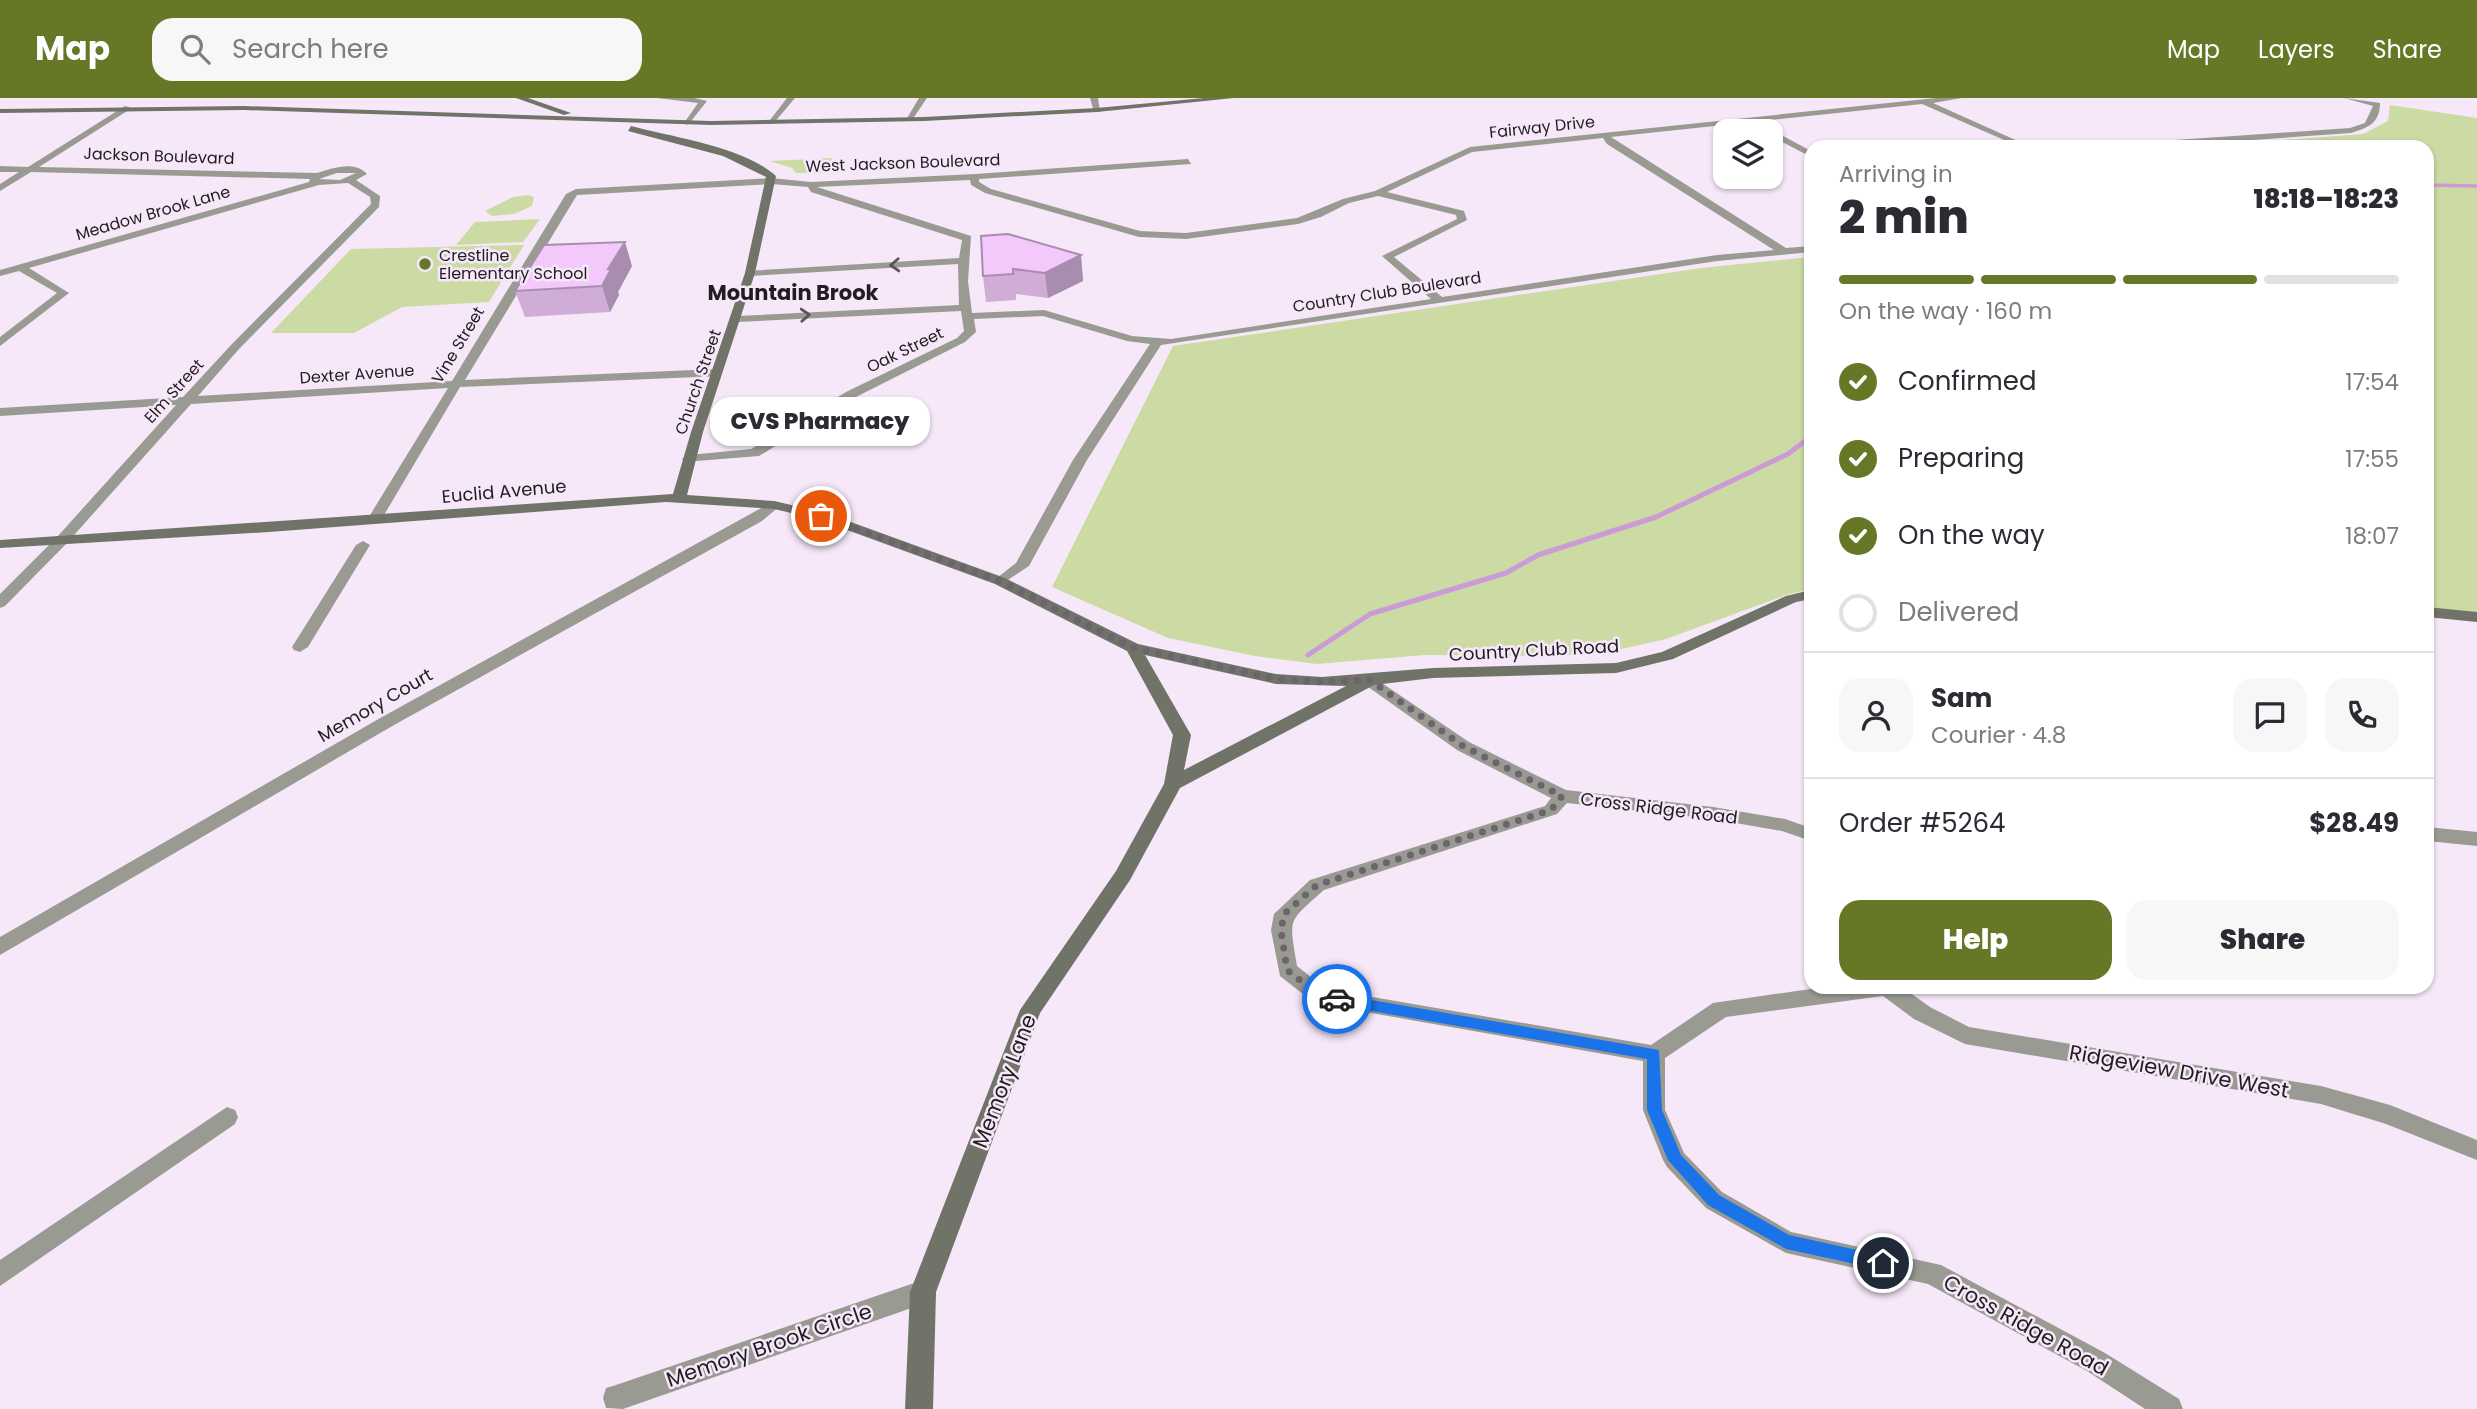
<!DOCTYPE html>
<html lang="en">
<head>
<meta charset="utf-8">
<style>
  :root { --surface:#fff; --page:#f7f7f7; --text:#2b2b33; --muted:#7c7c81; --line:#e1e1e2; --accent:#667725 }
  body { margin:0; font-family:Poppins,sans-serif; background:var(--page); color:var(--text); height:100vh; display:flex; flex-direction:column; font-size:26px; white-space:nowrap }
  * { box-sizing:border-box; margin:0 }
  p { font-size:23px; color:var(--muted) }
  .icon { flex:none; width:38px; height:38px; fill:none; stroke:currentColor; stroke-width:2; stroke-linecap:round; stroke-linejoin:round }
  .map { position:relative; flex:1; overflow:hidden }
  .sheet { position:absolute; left:1804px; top:42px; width:630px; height:854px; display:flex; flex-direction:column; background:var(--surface); border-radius:21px; box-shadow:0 2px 5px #0004 }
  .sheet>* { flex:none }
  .controls { position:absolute; left:1713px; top:21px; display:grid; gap:14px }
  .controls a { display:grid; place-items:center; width:70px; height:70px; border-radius:14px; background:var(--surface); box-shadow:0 2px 5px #0004; font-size:35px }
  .pin { position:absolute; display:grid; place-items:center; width:60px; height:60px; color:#fff; margin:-30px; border:4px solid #fff; border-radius:50%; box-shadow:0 2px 7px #0007 }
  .courier { position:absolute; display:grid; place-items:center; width:70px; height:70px; margin:-35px; border:5px solid #1a73e8; border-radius:50%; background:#fff; color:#222; box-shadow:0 2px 9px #0007 }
  .bubble { position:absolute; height:49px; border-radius:21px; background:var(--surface); box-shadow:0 2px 5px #0004; font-size:23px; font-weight:800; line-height:49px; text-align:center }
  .overview em { font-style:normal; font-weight:800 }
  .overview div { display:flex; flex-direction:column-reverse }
  .overview { display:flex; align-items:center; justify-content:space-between; height:119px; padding:0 35px }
  h1 { font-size:46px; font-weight:800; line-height:52px }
  .bar { display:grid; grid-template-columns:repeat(4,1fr); gap:10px 7px; align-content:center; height:84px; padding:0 35px }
  .bar i { height:9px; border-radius:5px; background:var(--line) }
  .bar .on { background:var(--accent) }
  .bar p { grid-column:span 4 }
  .line { display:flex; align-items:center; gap:18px; padding:0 35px; border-top:2px solid var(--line) }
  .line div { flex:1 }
  .round { display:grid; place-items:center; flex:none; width:74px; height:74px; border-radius:21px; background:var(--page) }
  ol { padding:0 35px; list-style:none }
  li { display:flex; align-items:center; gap:21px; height:77px }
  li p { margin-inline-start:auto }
  li .icon { padding:7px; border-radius:50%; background:var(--accent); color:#fff; stroke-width:4 }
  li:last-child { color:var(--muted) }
  li i { width:38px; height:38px; border:4px solid var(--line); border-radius:50% }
  .button { display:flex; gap:14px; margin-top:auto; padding:14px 35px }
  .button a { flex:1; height:80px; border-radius:21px; background:var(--accent); color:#fff; font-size:28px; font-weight:800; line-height:80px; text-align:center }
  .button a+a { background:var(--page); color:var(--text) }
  header { display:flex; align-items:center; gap:42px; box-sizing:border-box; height:98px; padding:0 35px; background:var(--accent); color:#fff }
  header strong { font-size:33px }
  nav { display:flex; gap:38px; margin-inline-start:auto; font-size:24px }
  .search { width:490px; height:63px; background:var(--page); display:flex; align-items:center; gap:18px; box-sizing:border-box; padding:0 24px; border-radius:21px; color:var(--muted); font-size:26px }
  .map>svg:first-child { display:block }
  .green { fill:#ccdaa4 }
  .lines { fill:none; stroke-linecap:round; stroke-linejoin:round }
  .stream-far2 { stroke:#cc9bd6; stroke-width:3.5 }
  .stream-far1 { stroke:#cc9bd6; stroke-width:4.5 }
  .stream { stroke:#cc9bd6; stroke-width:5 }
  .street { fill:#999b93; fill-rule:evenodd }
  .secondary { fill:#707468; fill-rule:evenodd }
  .wall { fill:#d0add7 }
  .shaded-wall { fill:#a98daf }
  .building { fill:#f2c9fa; stroke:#a98daf; stroke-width:2 }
  .oneway { stroke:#575555 }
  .route { fill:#1a73e8 }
  .done { stroke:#6c636d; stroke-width:7; stroke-dasharray:0 12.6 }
  .poi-dot { fill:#667725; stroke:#f6e8f9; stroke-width:2.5 }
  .labels { text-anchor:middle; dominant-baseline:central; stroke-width:5; stroke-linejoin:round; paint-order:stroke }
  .far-street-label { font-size:16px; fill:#211c22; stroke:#f6e8f9 }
  .far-poi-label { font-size:16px; fill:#211c22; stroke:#f6e8f9; text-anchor:start }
  .street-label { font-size:18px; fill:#211c22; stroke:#f6e8f9 }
  .far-district-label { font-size:21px; font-weight:bold; fill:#211c22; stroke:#f6e8f9 }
  .near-street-label { font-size:21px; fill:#211c22; stroke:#f6e8f9 }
</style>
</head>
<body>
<header>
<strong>Map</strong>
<div class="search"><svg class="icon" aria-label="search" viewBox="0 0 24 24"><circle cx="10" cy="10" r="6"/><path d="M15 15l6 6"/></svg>Search here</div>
<nav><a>Map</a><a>Layers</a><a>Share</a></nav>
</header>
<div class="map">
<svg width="2477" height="1311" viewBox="0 0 2477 1311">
  <rect width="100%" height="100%" fill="#f6e8f9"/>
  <g class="green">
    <path d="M2390,7L2477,20V515L2427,510V49H2191L2363,36L2388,23Z"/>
    <path d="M832,60L827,75H796L792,70L770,63Z"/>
    <path d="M528,97L534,99L532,108L514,116L492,118L485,113L513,99Z"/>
    <path d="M540,121L523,144L456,147L475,124Z"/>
    <path d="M524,147L489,204L402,209L354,235H271L351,151Z"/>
    <path d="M1811,159V491L1786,497L1666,541L1617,552L1558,558L1425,557L1317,566L1255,558L1168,540L1052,489L1173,248L1701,170Z"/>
  </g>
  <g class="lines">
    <path class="stream-far2" d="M2427,87L2477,88"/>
    <path class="stream-far1" d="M1803,345L1811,339"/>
    <path class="stream" d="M1308,557L1370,516L1506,475L1538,457L1656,419L1788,356L1805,343"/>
    <g class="street">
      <path d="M657,0H694L707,3L688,27L684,25L698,5Z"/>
      <path d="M787,0H795L773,26H767Z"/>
      <path d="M919,0H927L912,22H906Z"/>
      <path d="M1090,0H1098L1100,14H1094Z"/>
      <path d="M1936,0H1962L1933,5L2031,49H2020L1922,6L1611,39L1786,150L1811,148V154L1717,163L1161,247L1087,362L1029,468L1000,487L993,483L1016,465L1073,362L1150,246L1127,243L1043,218L974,221L976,234L965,244L854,300L759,358L684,364L682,361L689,357L751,351L846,294L957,240L964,233L961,213L737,224L731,221L737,218L959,207L958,166L750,178L745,175L746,173L959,160L962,142L811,94L808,89L771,86L577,97L465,282L717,271L721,272V278L460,289L381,422L374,426L367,422L448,290L191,306L67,445L5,508L0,510V496L57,439L176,307L0,318V310L183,299L231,247L371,106L370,99L348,85L319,87L29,170L69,195L0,248V239L57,195L19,173L0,178V172L309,84L310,81L31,74L0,93V86L19,74H0V68L28,69L125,8L132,10L39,69L317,75C332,70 355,62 367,76L356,82L380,98L379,109L239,251L198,298L452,283L566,96L576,91L771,80L811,84L975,76L1188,61L1191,66L979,81V84L991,91L1140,133L1186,135L1297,120L1343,101L1375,93L1470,49ZM1603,40L1607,46L1774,152L1717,157L1442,199L1394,159L1467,122L1464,113L1387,94L1472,54ZM337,75H356L340,82L319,81ZM970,82L971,87L985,95L1139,139L1186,141L1298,126L1321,119L1349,105L1378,98L1456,117L1457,121L1382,158L1431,201L1171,241L1132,238L1044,212L972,215L968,183L971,138L817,89Z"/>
      <path d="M2344,0L2380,5C2380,25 2368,30 2351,35L2152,49H2113L2117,46L2350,30L2365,25L2373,8Z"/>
      <path d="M1768,33H1774L1811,53V59L1771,38V33Z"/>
      <path d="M1903,44L1900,49H1859L1863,46Z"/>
      <path d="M774,403L781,407L762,423L394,627L0,857V839L382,619Z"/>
      <path d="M363,443L370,447L308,549L300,554L294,552L292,549L356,447Z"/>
      <path d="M1370,577L1469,644L1566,692L1713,709L1785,721L1811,730V743L1782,733L1713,721L1567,705L1557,716L1324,792C1287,825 1289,819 1297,868L1326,891L1651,947L1713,905L1824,889H1902L1930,909L1969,929L2321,988L2390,1007L2477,1042V1062L2386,1026L2321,1006L1965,946L1914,921L1883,898L1726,919L1665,960V1012L1684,1055L1722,1094L1791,1134L1941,1167L2105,1255L2179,1301L2183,1311H2145L2087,1273L1928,1186L1786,1155L1706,1110L1667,1069L1663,1062L1643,1012V963L1320,906L1313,904L1280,878L1271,832L1274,816L1310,782L1545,708L1551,700L1457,652L1364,586L1362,582L1364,578Z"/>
      <path d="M2427,729L2477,734V748L2427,743Z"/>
      <path d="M227,1009L235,1012L238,1019L235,1026L0,1188V1162Z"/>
      <path d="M923,1182L932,1185L936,1194L932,1203L923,1206L623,1311L606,1310L603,1300L606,1290L616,1287Z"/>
    </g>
    <g class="secondary">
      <path d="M516,0H528L571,15L564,17Z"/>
      <path d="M1204,0H1234L1097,14L924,23L711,27L244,12L0,15V11L244,8L711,23L924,19L1097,10Z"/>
      <path d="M631,28C672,39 744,49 776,78L755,175L703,334L687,397L774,403L826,415L1005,480L1138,546L1276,576L1322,579L1433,570L1616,565L1662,554L1786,498L1811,492V501L1796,504L1673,561L1616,575L1433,580L1374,587L1180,690L1130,782L1040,915L936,1194L933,1311H905L910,1194L1020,912L1116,773L1164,686L1173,637L1127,553L995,486L817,421L774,411L666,404L269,434L0,450V442L673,396L691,334L745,175L766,79L723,58L628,33ZM1145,557L1276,586L1346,588L1184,672L1191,637Z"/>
      <path d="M2427,509L2477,514V524L2427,519Z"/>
    </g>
  </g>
  <g class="wall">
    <path d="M981,138L1081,157L1083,183L1048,200L1016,196V202L986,204L983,178Z"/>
    <path d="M632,168L618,194L619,197L610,214L525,219L515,193Z"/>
  </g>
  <g class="shaded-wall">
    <path d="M625,144L632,168L618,194L619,197L610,214L602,188L608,171Z"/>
    <path d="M1081,157L1083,183L1048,200L1045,175Z"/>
  </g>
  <g class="building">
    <path d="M1008,136L1081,157L1045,175L1013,171V176L983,178L981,138Z"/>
    <path d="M625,144L608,171H611L602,188L515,193L544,147Z"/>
  </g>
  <defs><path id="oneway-chevron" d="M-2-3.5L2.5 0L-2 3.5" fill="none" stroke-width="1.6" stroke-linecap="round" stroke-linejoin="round" transform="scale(1.75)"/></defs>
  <g class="oneway">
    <use href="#oneway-chevron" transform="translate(895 167) rotate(177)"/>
    <use href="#oneway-chevron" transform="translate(805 217) rotate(-3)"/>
  </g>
  <path class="route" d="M1337,896L1659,952L1662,1012L1681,1057L1719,1097L1789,1137L1889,1159V1170L1883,1172L1786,1151L1708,1107L1668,1062L1647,1012V961L1337,907L1330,901Z"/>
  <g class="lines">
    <path class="done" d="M821,418L1000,483L1133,550L1276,581L1322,584L1370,582L1463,648L1562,698L1551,712L1317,787L1284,816L1281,832L1287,872L1320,898L1337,901"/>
  </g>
  <circle class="poi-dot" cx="425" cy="166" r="7"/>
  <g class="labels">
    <g class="far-street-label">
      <text transform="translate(1542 29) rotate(-6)">Fairway Drive</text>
      <text transform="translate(159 58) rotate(2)">Jackson Boulevard</text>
      <text transform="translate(903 65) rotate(-2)">West Jackson Boulevard</text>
      <text transform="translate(153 115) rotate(-16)">Meadow Brook Lane</text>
      <text transform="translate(1387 194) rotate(-9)">Country Club Boulevard</text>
      <text transform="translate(458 247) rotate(-59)">Vine Street</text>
      <text transform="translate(905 252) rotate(-26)">Oak Street</text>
      <text transform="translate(357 276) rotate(-4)">Dexter Avenue</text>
      <text transform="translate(698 284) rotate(-71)">Church Street</text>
      <text transform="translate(174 293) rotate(-48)">Elm Street</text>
    </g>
    <g class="far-poi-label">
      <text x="439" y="157">Crestline<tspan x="439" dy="18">Elementary School</tspan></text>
    </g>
    <g class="street-label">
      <text transform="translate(504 393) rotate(-5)">Euclid Avenue</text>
      <text transform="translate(1534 552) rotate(-3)">Country Club Road</text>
      <text transform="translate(375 607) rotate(-30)">Memory Court</text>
      <text transform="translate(1659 710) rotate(7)">Cross Ridge Road</text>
    </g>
    <g class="far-district-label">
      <text x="793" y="194">Mountain Brook</text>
    </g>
    <g class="near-street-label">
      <text transform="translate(2179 973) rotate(10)">Ridgeview Drive West</text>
      <text transform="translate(1004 983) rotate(-69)">Memory Lane</text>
      <text transform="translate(2026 1227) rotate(29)">Cross Ridge Road</text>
      <text transform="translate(769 1247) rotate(-19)">Memory Brook Circle</text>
    </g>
  </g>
</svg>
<div class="controls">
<a><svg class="icon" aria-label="layers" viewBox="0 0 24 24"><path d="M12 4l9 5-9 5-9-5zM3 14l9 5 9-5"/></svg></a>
</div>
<div class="pin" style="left:821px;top:418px;background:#ea580c"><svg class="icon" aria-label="bag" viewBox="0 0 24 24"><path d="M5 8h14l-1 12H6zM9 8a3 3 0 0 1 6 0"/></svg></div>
<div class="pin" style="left:1883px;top:1165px;background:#1f2937"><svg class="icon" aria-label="home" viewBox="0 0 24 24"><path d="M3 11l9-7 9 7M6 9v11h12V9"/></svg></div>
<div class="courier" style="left:1337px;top:901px"><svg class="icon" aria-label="car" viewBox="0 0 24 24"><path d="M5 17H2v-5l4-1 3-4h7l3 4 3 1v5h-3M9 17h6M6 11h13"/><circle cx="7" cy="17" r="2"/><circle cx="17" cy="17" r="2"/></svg></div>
<div class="bubble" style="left:710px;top:299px;width:220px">CVS Pharmacy</div>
<section class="sheet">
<div class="overview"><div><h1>2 min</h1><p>Arriving in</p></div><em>18:18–18:23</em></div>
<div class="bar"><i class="on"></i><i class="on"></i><i class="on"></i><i></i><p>On the way · 160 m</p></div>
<ol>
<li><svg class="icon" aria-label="check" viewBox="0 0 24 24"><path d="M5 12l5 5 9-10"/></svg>Confirmed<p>17:54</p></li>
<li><svg class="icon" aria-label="check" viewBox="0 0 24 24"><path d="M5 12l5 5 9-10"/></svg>Preparing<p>17:55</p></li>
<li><svg class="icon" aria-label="check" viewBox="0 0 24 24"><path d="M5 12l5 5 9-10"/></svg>On the way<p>18:07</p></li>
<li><i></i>Delivered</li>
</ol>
<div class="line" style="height:126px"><a class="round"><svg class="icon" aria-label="person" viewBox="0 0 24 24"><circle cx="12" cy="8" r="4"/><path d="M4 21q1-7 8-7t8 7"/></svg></a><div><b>Sam</b><p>Courier · 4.8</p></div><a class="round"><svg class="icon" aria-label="chat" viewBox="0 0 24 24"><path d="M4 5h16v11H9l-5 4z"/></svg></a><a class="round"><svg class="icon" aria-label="phone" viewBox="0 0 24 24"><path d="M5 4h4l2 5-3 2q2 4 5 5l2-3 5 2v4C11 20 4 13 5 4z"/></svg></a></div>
<div class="line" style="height:91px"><div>Order #5264</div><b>$28.49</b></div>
<div class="button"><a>Help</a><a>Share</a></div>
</section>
</div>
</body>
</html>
